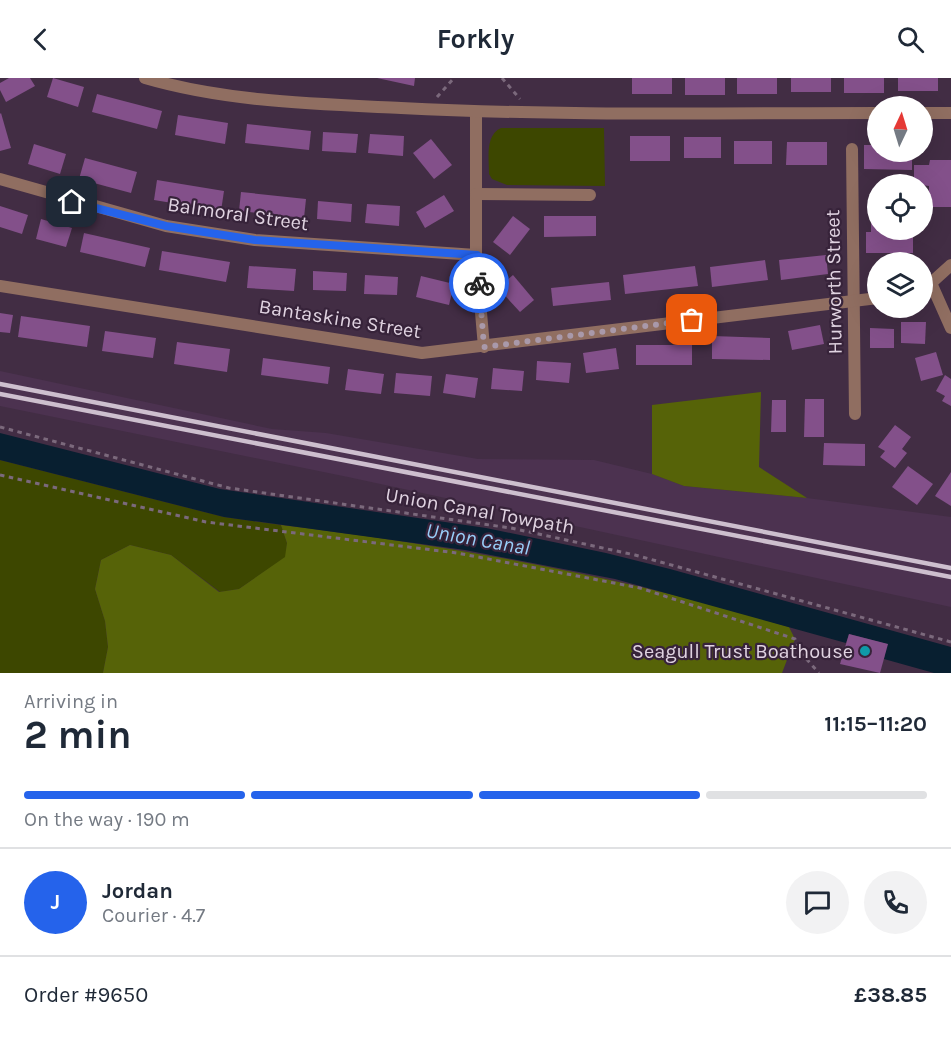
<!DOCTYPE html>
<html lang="en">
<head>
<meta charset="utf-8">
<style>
  :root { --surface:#fff; --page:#f2f2f3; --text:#1f2937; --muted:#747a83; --line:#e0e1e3; --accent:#2563eb }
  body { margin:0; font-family:Karla,sans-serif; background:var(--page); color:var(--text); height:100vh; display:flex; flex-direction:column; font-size:22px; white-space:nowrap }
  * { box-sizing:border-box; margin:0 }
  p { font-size:20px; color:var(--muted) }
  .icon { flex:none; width:33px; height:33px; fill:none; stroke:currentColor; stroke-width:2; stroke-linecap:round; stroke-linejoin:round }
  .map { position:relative; height:595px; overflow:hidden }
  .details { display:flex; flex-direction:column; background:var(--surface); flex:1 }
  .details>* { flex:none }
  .needle { width:39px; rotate:4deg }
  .fabs { position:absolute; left:867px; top:18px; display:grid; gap:12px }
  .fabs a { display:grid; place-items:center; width:66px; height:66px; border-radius:50%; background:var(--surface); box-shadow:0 6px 24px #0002; font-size:30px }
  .pin { position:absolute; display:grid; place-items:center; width:51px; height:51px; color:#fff; margin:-26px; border-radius:12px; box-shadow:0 3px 9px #0006 }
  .courier { position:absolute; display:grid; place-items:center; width:60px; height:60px; margin:-30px; border:4px solid #2563eb; border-radius:50%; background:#fff; color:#222; box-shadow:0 2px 8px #0007 }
  .head em { font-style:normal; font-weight:700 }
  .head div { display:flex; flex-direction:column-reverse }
  .head { display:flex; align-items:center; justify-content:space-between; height:102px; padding:0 24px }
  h1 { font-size:39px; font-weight:700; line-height:45px }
  .bar { display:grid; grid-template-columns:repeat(4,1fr); gap:9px 6px; align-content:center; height:72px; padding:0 24px }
  .bar i { height:8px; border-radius:4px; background:var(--line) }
  .bar .active { background:var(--accent) }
  .bar p { grid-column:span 4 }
  .line { display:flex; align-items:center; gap:15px; padding:0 24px; border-top:2px solid var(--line) }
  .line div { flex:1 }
  .round { display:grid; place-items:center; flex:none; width:63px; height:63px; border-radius:32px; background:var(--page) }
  header { display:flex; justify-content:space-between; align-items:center; height:78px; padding:0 24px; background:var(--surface); font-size:27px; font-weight:700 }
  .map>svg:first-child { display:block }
  .built { fill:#4c3250 }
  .green { fill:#3d4700 }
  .forest { fill:#566308 }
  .water { fill:#081f30 }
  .building { fill:#83508a }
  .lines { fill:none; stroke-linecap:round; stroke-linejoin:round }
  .path { stroke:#7b697c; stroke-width:3; stroke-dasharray:4.5 4.5; stroke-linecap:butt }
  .minor { stroke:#906e61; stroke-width:12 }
  .tertiary { stroke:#906e61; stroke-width:12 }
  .rail { stroke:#cdbfce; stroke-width:4.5 }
  .done { stroke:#a999aa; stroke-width:6; stroke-dasharray:0 10.8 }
  .route { stroke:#2563eb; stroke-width:8 }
  .culture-dot { fill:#0f9aa8; stroke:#37233a; stroke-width:2 }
  .labels { text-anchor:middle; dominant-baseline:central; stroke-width:4.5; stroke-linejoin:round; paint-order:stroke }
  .street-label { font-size:20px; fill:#e0d3e1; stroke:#37233a }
  .poi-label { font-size:20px; fill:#e0d3e1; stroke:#37233a; text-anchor:end }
  .water-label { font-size:21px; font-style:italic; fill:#98cef9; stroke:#37233a }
</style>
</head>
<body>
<header><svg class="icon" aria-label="back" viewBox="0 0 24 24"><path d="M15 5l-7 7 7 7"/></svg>Forkly<svg class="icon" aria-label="search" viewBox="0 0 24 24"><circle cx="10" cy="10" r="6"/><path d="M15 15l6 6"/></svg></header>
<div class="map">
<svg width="951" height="595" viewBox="0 0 951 595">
  <rect width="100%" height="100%" fill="#422d44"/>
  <path class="built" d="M0,293L272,351L326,355L478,381L594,382L652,396L684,408L807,420L951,439V529L348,399L0,328Z"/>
  <g class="green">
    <path d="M501,50H604L605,108L507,107L492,101L489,96C489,80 485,57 501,50Z"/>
    <path d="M0,382L224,439L281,447L287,465L286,479L239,511L220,514L171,477L130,467L101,482L95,511L105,543L108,569L103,595H0Z"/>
  </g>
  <g class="forest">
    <path d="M761,314L759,389L807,420L684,408L652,396V327Z"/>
    <path d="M281,447C453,468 623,498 789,549L795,561L782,595H103L108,569L105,543L95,511L101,482L130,467L171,477L219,514L239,511L285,479L287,465Z"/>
  </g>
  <path class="water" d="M0,355L220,411L486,450L606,475L670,491L951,569V595H934L884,581L887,566L849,556L846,565L615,501L465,472L224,439L0,382Z"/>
  <g class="building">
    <path d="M9,0H30L35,8L6,24L0,12V5Z"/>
    <path d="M53,0L84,9L78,29L47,19Z"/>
    <path d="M377,0H415L414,8Z"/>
    <rect x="632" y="0" width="40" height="16"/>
    <rect x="685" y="0" width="40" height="17"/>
    <rect x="737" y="0" width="40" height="16"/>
    <rect x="791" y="0" width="40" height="14"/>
    <rect x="844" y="0" width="40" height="15"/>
    <rect x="898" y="0" width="40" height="13"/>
    <path d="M97,16L162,33L157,51L92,34Z"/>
    <path d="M1,35L11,70L0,73V36Z"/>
    <path d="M178,37L228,45L225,66L175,57Z"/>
    <path d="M247,46L311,53L309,72L245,65Z"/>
    <path d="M323,54L358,56L356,75L322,73Z"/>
    <path d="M370,56L404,58L403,78L368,75Z"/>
    <rect x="630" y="58" width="40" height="25"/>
    <rect x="684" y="59" width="37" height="21"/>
    <path d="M431,61L452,87L434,101L413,75Z"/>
    <rect x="734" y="63" width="38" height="23"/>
    <path d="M787,64H827V87H786Z"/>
    <path d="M34,66L66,76L60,96L28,86Z"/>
    <path d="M864,67H878V74H912V92L864,91Z"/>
    <path d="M85,80L137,94L131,115L79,101Z"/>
    <path d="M930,82H951V129H929V108L914,106V87H929Z"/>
    <path d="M157,102L224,113L221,133L154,122Z"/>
    <path d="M241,114L306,121L304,140L239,133Z"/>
    <path d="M444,117L454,133L425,150L416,134Z"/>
    <path d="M318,123L352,126L351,144L317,141Z"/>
    <path d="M367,126L400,128L399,148L365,145Z"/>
    <path d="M0,128L28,137L22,156L0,149Z"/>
    <path d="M871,135H878V152L913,154V175H866V154H871Z"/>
    <path d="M513,138L530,151L510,177L493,164Z"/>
    <path d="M544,138H596V158L544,159Z"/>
    <path d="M41,141L72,150L66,169L36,161Z"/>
    <path d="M84,155L150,170L145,189L80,174Z"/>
    <path d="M162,173L230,184L226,204L159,192Z"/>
    <path d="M826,177L828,196L781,202L779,182Z"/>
    <path d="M765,182L768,202L712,209L710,189Z"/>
    <path d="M249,188L296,191L294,213L247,210Z"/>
    <path d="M695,188L698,208L625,216L623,197Z"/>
    <path d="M313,193L347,195L346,213L313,212Z"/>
    <path d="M365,197L398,199L397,217L364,216Z"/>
    <path d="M513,197L534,222L520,234L498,210Z"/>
    <path d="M421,198L454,206L449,227L416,219Z"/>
    <path d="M609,204L611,222L553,228L551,210Z"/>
    <path d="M0,235L13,237L10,255L0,254Z"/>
    <path d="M21,238L90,248L87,269L18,259Z"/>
    <path d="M901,244H926L925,266L901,265Z"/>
    <path d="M820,247L824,266L792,272L788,253Z"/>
    <path d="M870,250L894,251V270H870Z"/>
    <path d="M105,253L156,260L153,280L102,273Z"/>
    <path d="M712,258L770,260V282L712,281Z"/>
    <path d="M177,264L230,271L227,294L174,286Z"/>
    <rect x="636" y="267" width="56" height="20"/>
    <path d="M616,270L619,291L586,295L583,275Z"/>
    <path d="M936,274L943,297L921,303L915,280Z"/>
    <path d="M263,280L330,289L328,306L261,297Z"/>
    <path d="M537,283L571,285L569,305L536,302Z"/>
    <path d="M493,290L524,293L522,313L491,311Z"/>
    <path d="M348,291L384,296L381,316L345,312Z"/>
    <path d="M396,295L432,298L430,318L394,315Z"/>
    <path d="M446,296L478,300L475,320L443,315Z"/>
    <path d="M945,297L951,301V328L942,323L945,318L936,313Z"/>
    <path d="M805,321H824V359H804Z"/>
    <path d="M772,322H786V354H771Z"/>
    <path d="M895,347L911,359L902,371L907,375L895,390L880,379L885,373L878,369Z"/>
    <path d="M824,365L865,366V388L823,387Z"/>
    <path d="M908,388L933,406L917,427L892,409Z"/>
    <path d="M951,394V428L935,418Z"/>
    <path d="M849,556L888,566L880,595L840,586Z"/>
  </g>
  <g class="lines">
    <g class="path">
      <path d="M502,0L520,21"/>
      <path d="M437,19L454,0"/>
      <path d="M0,349L229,410L511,450L635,477L951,564"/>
      <path d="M0,397L206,444L457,475L640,510L795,561L801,575L819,595"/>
    </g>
    <g class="minor">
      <path d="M476,34V177L484,269"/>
      <path d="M852,71L855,336"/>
      <path d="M0,101L166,148L255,162L476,177"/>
      <path d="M476,116L590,117"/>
      <path d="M931,205L951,250"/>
      <path d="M0,208L422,275L878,220"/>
      <path d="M922,208L931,205L951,187"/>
    </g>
    <g class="tertiary">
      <path d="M145,0C227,24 317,26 401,30C560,38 719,35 878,35"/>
      <path d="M922,35H951"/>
    </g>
    <g class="rail">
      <path d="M0,306L951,490"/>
      <path d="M0,316L951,499"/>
    </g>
  </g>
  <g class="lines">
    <path class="done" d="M479,205L484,269L692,242"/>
    <path class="route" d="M72,124L166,148L255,162L477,177L479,205"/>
  </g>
  <circle class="culture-dot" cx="865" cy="573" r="6"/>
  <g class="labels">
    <g class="street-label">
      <text transform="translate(238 136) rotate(8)">Balmoral Street</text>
      <text transform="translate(834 204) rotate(-91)">Hurworth Street</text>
      <text transform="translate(340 241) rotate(9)">Bantaskine Street</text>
      <text transform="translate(480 433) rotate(10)">Union Canal Towpath</text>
    </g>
    <g class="poi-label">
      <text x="853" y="573">Seagull Trust Boathouse</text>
    </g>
    <g class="water-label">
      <text transform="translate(478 461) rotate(10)">Union Canal</text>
    </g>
  </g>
</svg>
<div class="fabs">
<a><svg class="needle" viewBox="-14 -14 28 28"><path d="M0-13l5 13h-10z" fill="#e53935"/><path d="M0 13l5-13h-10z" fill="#747a83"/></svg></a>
<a><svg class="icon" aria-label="locate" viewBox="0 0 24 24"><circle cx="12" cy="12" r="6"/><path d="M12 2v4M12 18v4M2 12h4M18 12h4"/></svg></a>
<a><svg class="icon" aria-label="layers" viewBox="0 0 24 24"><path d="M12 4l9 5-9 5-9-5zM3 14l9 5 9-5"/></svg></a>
</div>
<div class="pin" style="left:692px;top:242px;background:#ea580c"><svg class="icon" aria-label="bag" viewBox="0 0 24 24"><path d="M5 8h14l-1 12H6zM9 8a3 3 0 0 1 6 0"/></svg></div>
<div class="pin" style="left:72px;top:124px;background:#1f2937"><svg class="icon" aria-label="home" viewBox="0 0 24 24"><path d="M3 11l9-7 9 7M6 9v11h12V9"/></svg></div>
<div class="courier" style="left:479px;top:205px"><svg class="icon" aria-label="bike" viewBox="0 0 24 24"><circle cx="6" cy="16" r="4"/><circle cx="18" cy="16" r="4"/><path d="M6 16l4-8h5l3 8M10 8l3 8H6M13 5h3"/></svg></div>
</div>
<section class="details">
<div class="head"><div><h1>2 min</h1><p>Arriving in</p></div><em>11:15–11:20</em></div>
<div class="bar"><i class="active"></i><i class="active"></i><i class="active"></i><i></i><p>On the way · 190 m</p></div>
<div class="line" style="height:108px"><b class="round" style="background:var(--accent);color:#fff">J</b><div><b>Jordan</b><p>Courier · 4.7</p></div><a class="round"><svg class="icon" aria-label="chat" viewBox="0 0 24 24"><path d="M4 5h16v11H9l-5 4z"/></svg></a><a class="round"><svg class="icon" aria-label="phone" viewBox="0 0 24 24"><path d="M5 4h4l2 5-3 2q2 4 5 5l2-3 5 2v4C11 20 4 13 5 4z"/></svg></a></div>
<div class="line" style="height:78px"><div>Order #9650</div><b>£38.85</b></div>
</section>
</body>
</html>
